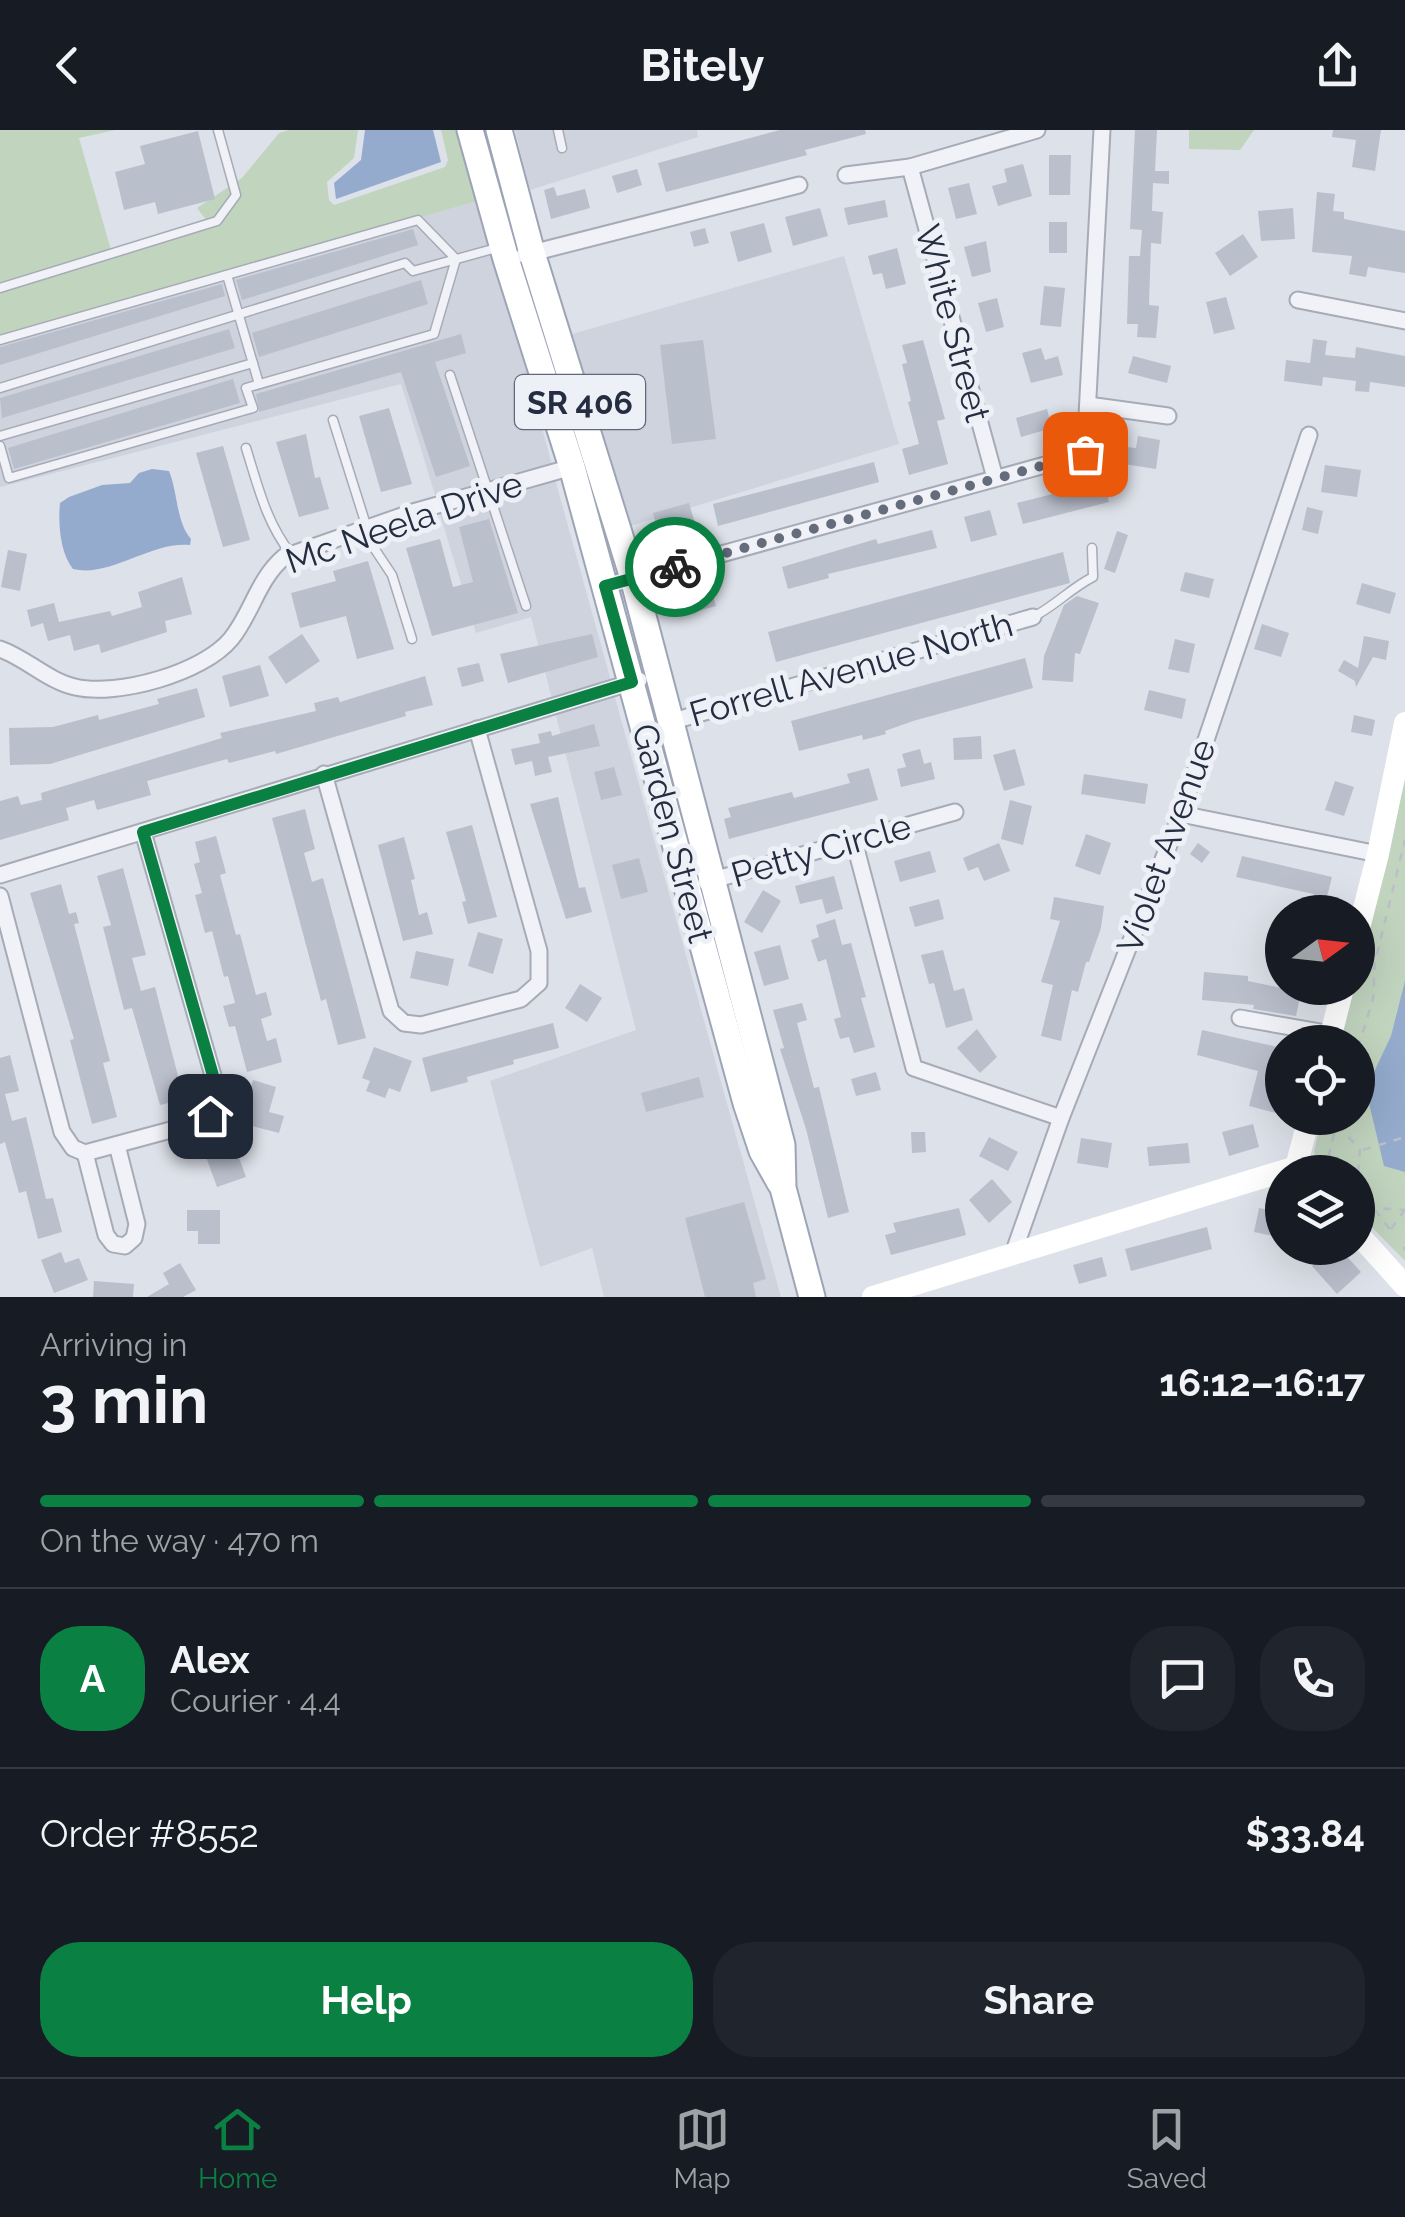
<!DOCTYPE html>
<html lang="en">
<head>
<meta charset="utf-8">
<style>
  :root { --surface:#171b24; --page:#20242c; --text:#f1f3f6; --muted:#9ea1a6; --line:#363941; --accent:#0b8043 }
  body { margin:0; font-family:Raleway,sans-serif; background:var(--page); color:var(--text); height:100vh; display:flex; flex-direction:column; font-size:38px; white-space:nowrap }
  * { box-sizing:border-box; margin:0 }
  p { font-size:32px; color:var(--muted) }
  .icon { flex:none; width:55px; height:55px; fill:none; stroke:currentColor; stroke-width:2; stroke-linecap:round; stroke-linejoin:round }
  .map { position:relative; height:1167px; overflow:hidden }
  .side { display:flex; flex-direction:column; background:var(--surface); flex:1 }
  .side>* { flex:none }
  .needle { width:65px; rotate:75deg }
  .controls { position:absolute; left:1265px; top:765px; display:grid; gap:20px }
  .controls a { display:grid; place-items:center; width:110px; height:110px; border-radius:50%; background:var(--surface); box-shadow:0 10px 40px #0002; font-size:50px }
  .pin { position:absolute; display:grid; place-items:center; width:85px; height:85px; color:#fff; margin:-42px; border-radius:20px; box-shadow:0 5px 15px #0006 }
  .courier { position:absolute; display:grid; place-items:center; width:100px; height:100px; margin:-50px; border:8px solid #0b8043; border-radius:50%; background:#fff; color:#222; box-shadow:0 2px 12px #0007 }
  .summary em { font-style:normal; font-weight:700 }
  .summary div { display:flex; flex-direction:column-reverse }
  .summary { display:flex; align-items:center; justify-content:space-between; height:170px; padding:0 40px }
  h1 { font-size:65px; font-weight:700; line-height:75px }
  .bar { display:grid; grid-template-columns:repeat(4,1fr); gap:15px 10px; align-content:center; height:120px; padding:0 40px }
  .bar i { height:12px; border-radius:8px; background:var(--line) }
  .bar .selected { background:var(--accent) }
  .bar p { grid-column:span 4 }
  .line { display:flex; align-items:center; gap:25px; padding:0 40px; border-top:2px solid var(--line) }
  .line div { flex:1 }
  .round { display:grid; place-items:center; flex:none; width:105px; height:105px; border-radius:40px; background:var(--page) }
  .primary-button { display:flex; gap:20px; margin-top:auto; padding:20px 40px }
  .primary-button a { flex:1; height:115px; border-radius:40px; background:var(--accent); color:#fff; font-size:40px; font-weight:700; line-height:115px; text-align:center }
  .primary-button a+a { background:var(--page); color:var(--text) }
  header { display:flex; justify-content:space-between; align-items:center; height:130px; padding:0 40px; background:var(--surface); font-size:45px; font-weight:700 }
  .menu { display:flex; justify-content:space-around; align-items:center; height:140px; border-top:2px solid var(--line); background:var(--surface); font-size:28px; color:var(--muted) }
  .menu a { display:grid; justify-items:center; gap:5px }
  .menu .selected { color:var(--accent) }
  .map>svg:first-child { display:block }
  .built { fill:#cfd3de }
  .green { fill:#c1d4be }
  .water { fill:#94abcd }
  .building { fill:#babfcc }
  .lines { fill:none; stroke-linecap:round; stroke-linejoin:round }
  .lane-casing { stroke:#a6abb7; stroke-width:11 }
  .street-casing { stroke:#a6abb7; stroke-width:19 }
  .primary-casing { stroke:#9ca4b6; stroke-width:29 }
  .path { stroke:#bbbfc8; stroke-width:2.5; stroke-dasharray:8 8; stroke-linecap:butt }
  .lane { stroke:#f0f2f7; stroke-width:8 }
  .street { stroke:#f0f2f7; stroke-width:15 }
  .secondary { stroke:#fff; stroke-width:22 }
  .primary { stroke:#fff; stroke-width:25 }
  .done { stroke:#656c7c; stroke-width:10; stroke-dasharray:0 18 }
  .route { stroke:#0b8043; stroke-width:12 }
  .labels { text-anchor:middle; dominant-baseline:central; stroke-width:10; stroke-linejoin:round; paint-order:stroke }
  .shield { fill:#edf0f6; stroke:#616877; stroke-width:2.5 }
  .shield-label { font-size:32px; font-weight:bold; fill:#252d41 }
  .street-label { font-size:35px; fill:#252d41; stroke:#edf0f6 }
</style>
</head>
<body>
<header><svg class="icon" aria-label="back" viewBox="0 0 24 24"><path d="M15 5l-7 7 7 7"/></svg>Bitely<svg class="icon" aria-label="share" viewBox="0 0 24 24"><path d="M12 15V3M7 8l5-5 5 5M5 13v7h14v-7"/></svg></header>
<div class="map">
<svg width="1405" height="1167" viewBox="0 0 1405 1167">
  <rect width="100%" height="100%" fill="#dde1e9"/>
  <g class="built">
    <path d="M515,0H697L698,7L530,60Z"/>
    <path d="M481,70L552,335L436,368L401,254L0,357V208Z"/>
    <path d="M844,126L899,314L627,397L569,205Z"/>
    <path d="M555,349L611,551L552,569L531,487L476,503L439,381Z"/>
    <path d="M614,564L716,934L781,1167H604L592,1118L540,1137L490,951L636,900L555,582Z"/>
  </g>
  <g class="green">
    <path d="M0,0H115L79,8L111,120L210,95L197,78L242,48L279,3L289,0H358L354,28L327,52L329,70L334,75L445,37L448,30L441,0H461L481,70L0,208Z"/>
    <path d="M1189,0H1254L1240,20L1189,19Z"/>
    <path d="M1405,651V1131L1358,1083V1042H1321L1314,1022L1322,988H1358V912H1341L1354,858H1358V843Z"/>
  </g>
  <g class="water">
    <path d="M365,0H433L441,32L336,69L334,53L361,30Z"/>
    <path d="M152,339L169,341C178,363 176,392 191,409L190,415C151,411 110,448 73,439C60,423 58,393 60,373L69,367L102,355L130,353L139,343Z"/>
    <path d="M1405,851V1042L1384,1036L1369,973L1374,942L1391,906Z"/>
  </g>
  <g class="building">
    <path d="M780,0H865L866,4L805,20L807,25L666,62L658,33Z"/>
    <path d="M1135,0H1157L1155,41H1169V54L1153,53L1152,81L1163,82L1161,114L1151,113L1149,175L1159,176L1156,208L1137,207L1138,194H1127L1129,126H1140L1142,100L1130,99Z"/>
    <path d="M1333,0H1381L1375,41L1352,37L1356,10L1332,7Z"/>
    <path d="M198,1L215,69L158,84L155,72L124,80L115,42L145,34L140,16Z"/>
    <path d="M1049,25H1071L1070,65H1049Z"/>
    <path d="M1023,34L1032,66L998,76L992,56L1007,52L1004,39Z"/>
    <path d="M637,39L642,55L617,63L612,46Z"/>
    <path d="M969,53L977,84L956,89L948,58Z"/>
    <path d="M554,57L557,66L585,59L590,78L551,89L544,60Z"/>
    <path d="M1317,62L1335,64L1333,81L1344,82V89L1405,101V143L1368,137L1366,147L1349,144L1352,126L1312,122Z"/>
    <path d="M885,70L888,87L848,95L844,78Z"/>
    <path d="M820,78L828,106L793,116L785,87Z"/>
    <path d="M1293,78L1295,109L1261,111L1258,81Z"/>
    <rect x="1049" y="92" width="18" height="31"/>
    <path d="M764,93L772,122L738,132L730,102Z"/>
    <path d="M705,98L709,113L694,117L690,102Z"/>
    <path d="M413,99L418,115L242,170L236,150Z"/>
    <path d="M1243,104L1258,127L1230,146L1215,123Z"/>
    <path d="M986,111L991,142L972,147L964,117Z"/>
    <path d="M897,118L906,154L886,159L882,143L873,145L868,126Z"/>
    <path d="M421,150L428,174L259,227L252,203Z"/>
    <path d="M222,154L225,166L0,235V217Z"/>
    <path d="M1044,156L1065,158L1061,197L1040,195Z"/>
    <path d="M1226,167L1235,199L1214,204L1206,172Z"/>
    <path d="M997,168L1004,197L986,202L978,173Z"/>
    <path d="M229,199L235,218L2,288L0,268Z"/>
    <path d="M461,204L466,223L435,232L470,336L436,347L401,242L259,282L256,264Z"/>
    <path d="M1313,209L1327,211L1325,225L1355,228L1356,217L1405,226V257L1370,252L1369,262L1355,261L1356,251L1323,247L1322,256L1284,251L1286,230L1310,233Z"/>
    <path d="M703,210L716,309L672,314L660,215Z"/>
    <path d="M923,210L945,289L937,291L948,334L909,345L902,319L919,314L908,272L911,271L902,234L907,233L902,215Z"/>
    <path d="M1041,218L1045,230L1058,226L1063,245L1031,253L1022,223Z"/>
    <path d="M1133,226L1171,236L1167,253L1128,243Z"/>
    <path d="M233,249L240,273L14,339L8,318Z"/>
    <path d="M389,278L412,354L381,362L359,286Z"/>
    <path d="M1047,279L1052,298L1021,307L1016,288Z"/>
    <path d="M306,304L315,348L320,347L329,379L299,387L276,312Z"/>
    <path d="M1138,306L1160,310L1156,339L1124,334L1126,317L1136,318Z"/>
    <path d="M223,316L250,410L223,417L196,323Z"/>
    <path d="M874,332L879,352L718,396L713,374Z"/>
    <path d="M1325,335L1361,340L1357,367L1321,362Z"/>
    <path d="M1104,351L1109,372L1023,394L1017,373Z"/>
    <path d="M689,373L697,400L660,410L653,383Z"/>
    <path d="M1307,377L1323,381L1318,404L1302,400Z"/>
    <path d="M990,380L997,405L971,412L964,387Z"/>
    <path d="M489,389L518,483L432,506L406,418L440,409L453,457L473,452L459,397Z"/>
    <path d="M932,400L937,418L828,444L829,448L788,459L782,437L876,409L878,414Z"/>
    <path d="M1117,401L1128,405L1115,443L1104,439Z"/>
    <path d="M8,420L27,424L20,461L1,457Z"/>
    <path d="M1063,422L1070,453L776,532L768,502Z"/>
    <path d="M368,431L394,519L357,529L346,486L300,498L291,463L336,451L333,441Z"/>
    <path d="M1185,442L1214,449L1209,468L1180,461Z"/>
    <path d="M182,447L192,484L165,491L167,502L101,523L99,514L74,521L70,505L48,511L43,493L31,497L27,480L54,473L59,492L110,481L112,486L142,477L138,462Z"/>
    <path d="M1362,453L1396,463L1390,484L1356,474Z"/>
    <path d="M710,456L716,476L675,487L670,467Z"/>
    <path d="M1077,466L1099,473L1080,524L1075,523L1073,552L1042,550L1044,526L1064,475Z"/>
    <path d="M1262,494L1289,503L1281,527L1254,519Z"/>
    <path d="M302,504L320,531L286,554L268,527Z"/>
    <path d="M592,504L598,527L508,553L500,524Z"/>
    <path d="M1364,506L1389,511L1386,530L1373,527L1356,557L1355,551L1338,541L1344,530L1358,538Z"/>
    <path d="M1175,509L1195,514L1189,543L1168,539Z"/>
    <path d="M1025,528L1033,558L913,591L885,601L886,604L863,610L862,605L799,621L791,591Z"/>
    <path d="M479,533L484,551L462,557L457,538Z"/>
    <path d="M260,535L269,566L230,577L222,546Z"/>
    <path d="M425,546L433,575L405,582L406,586L276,624L275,621L229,633L227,629L147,651L151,665L97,680L94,670L66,678L69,690L0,710V671L18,666L21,675L42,670L41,663L222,608L220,603L316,581L314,573L338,567L340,572Z"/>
    <path d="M197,558L205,587L50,634L10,635L9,598L53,597L98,585L99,590L159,574L157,569Z"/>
    <path d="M1149,560L1186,569L1182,589L1144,580Z"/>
    <path d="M1354,585L1375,590L1372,606L1351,602Z"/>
    <path d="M594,594L600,616L548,627L552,642L535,646L532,631L515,635L511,619L540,613L538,604L551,601L552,606Z"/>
    <path d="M981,606L982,629L954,630L953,608Z"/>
    <path d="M920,619L924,634L931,632L935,649L901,657L897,639L906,637L902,624Z"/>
    <path d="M1015,619L1025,655L1004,661L993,625Z"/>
    <path d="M614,637L622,665L601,670L594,642Z"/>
    <path d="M869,638L878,670L729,709L724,689L731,687L728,678L792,662L794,668L850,653L847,644Z"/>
    <path d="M1084,644L1148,654L1145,674L1081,664Z"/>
    <path d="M1335,651L1354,657L1344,686L1325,680Z"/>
    <path d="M558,667L579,758L585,757L592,782L566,789L530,674Z"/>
    <path d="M1010,670L1032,676L1023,715L1001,709Z"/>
    <path d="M305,679L315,719L304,723L312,752L323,748L366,908L338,915L326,869L321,871L272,688Z"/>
    <path d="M472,695L497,787L468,794L462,772L466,771L446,702Z"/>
    <path d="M1086,704L1111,713L1100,745L1075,736Z"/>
    <path d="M216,706L226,743L220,745L236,805L240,804L256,865L266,862L272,885L261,889L267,911L276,908L282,932L247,942L235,896L229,897L223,876L235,873L228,846L224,847L212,801L205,803L195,765L202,763L194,734L200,732L195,712Z"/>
    <path d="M404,707L415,749L411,750L419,785L427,782L433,804L403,811L378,715Z"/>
    <path d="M999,713L1010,741L984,751L978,737L968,741L963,728Z"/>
    <path d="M1198,713L1210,722L1202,733L1190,724Z"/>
    <path d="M930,721L936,742L900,752L894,731Z"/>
    <path d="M1242,726L1332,747L1323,782H1309L1314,764L1236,747Z"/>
    <path d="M639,728L648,762L621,769L612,735Z"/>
    <path d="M123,738L146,825L132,828L141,861L155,857L184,969L160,975L132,878L124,880L103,797L111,795L97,746Z"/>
    <path d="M834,746L843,779L826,784L822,769L800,774L795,756Z"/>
    <path d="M61,754L69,784L76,782L79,793L74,794L110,931L103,933L117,987L92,994L70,910L74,909L30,763Z"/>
    <path d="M763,760L781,771L762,803L744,792Z"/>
    <path d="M1054,767L1104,776L1101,798L1089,832H1086L1078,862L1072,860L1061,911L1041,906L1053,855L1041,852L1060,791L1050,789Z"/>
    <path d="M939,769L944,789L915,797L909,777Z"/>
    <path d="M835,789L842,815L851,813L866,867L861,868L875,917L854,923L849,907L840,909L834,889L841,887L826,829L818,832L811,810L819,807L816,795Z"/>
    <path d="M478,802L503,809L493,844L468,836Z"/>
    <path d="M780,815L789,849L764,856L754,822Z"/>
    <path d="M943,820L954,861L964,858L973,890L946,898L934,853L929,854L921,825Z"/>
    <path d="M416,821L454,829L448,856L410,848Z"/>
    <path d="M1204,842L1248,846V851L1301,862L1296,886L1253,879L1254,875L1202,870Z"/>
    <path d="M580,854L602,868L587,892L565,878Z"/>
    <path d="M802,873L807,890L797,893L814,958L819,957L849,1082L828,1088L806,999L780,919L784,918L773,880Z"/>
    <path d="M553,893L559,918L513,930L514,934L467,947L468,952L431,962L422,928Z"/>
    <path d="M977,899L997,927L980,943L957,918Z"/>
    <path d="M1202,900L1282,918L1280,984L1249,976L1258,941L1197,925Z"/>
    <path d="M374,917L412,931L400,962L389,958L385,968L366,961L370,951L362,948Z"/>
    <path d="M10,925L19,961L5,964L12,991L26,987L46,1069L53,1068L62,1102L38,1109L26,1061L19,1063L5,1012L0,1014V928Z"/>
    <path d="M876,942L881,960L856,966L851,949Z"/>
    <path d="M699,947L704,967L646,982L641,963Z"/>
    <path d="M253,950L276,957L269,982L284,986L279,1003L241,993Z"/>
    <path d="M1253,994L1259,1017L1229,1026L1222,1002Z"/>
    <path d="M911,1002H925L926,1022L912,1023Z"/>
    <path d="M989,1007L1018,1022L1008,1041L979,1026Z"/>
    <path d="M1081,1008L1112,1013L1108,1038L1077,1033Z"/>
    <path d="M1188,1013L1190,1033L1149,1036L1147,1017Z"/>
    <path d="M234,1014L246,1047L217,1057L205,1024Z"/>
    <path d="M992,1049L1012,1072L989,1093L969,1070Z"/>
    <path d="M744,1072L766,1149L753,1153L756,1167H705L685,1088Z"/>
    <path d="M959,1078L966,1105L891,1125L885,1105L896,1102L893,1093Z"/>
    <path d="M1259,1078L1282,1083V1108L1254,1102Z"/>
    <path d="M187,1080H220V1114H198V1101H187Z"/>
    <path d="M1207,1097L1212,1119L1131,1141L1125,1119Z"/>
    <path d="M1332,1118H1339L1361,1142L1337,1164L1312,1136Z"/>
    <path d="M61,1122L65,1133L79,1128L88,1150L54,1163L41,1130Z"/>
    <path d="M1102,1127L1107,1146L1079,1154L1073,1135Z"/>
    <path d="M180,1133L196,1160L183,1167H147L169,1154L163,1143Z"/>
    <path d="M94,1151L134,1154L133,1167H93Z"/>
  </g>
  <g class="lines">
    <g class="lane-casing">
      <g id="lane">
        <path d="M558,0L562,18"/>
        <path d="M227,145L259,254"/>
        <path d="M0,158L217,91L236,65L218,0"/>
        <path d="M0,210L418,90L456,129"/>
        <path d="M450,245L526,476"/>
        <path d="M0,258L405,133L413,141L500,117"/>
        <path d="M333,290L367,398"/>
        <path d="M0,306L253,233"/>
        <path d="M0,316L9,348L253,278L246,258L434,204L456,129"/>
        <path d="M246,318C258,356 266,392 291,424"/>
        <path d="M362,400L392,445L412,509"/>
        <path d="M1033,487C1055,476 1071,458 1093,447L1092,418"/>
      </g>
    </g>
    <g class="street-casing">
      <g id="street">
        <path d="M910,37L995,348"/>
        <path d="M846,45L910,37L1037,0"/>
        <path d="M524,125L799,55"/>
        <path d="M1298,170L1405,191"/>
        <path d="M1088,275L1168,286"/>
        <path d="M605,456L1085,324L1102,0"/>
        <path d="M0,519C26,528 48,551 75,557C117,567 203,543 231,509C252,483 258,449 284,427L413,382L572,337"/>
        <path d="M670,592L1033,487"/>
        <path d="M324,644L391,881L404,893L421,895L521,869L539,853V821L477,599"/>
        <path d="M1181,684L1378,724"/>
        <path d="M854,711L914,938L1061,988"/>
        <path d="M0,745L639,550"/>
        <path d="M706,752L955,682"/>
        <path d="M0,766L62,1002L73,1018L85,1023"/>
        <path d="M1240,888L1331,904"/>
        <path d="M85,1023L204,991C216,981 217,972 216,956L143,702"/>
        <path d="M85,1023L106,1105L113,1114L125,1116L134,1108L137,1094L117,1015"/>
        <path d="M1013,1124L1061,988L1181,684L1309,305"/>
      </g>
    </g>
    <g class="primary-casing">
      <g id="primary">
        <path d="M470,0L506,129L572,337L746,973L762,1021L780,1053"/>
        <path d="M499,0L532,123L633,448L782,1015L783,1058L812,1167"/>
      </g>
    </g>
    <g class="path">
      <path d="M1358,918L1373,869L1375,832L1405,710"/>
      <path d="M1338,988L1329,1024L1339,1042"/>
      <path d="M1338,995L1360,1020L1358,1043"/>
      <path d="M1363,1020L1405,1007"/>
      <path d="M1315,1038L1330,1032"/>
      <path d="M1358,1062L1374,1078L1405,1080"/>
      <path d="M1375,1080L1392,1102"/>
      <path d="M1391,1099L1404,1081"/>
      <path d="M1403,1117L1405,1120"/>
    </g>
    <use href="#lane" class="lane"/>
    <use href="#street" class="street"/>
    <g class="secondary">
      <path d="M1358,802L1378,724L1405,593"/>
      <path d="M1329,912L1343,858"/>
      <path d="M1296,1037L1309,988"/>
      <path d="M1358,1104L1405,1156"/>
      <path d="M873,1167L1296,1037"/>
    </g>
    <use href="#primary" class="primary"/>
  </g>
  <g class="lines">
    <path class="done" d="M675,437L1085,324"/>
    <path class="route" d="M210,986L217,970L216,956L143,702L632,552L605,456L675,437"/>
  </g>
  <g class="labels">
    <rect class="shield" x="515" y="245" width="130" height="54" rx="8"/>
    <g class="shield-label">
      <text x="580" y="272">SR 406</text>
    </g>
    <g class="street-label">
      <text transform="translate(953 193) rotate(75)">White Street</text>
      <text transform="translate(404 392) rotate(-19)">Mc Neela Drive</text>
      <text transform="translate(851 539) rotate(-16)">Forrell Avenue North</text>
      <text transform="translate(673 703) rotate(75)">Garden Street</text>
      <text transform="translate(1166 716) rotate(-70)">Violet Avenue</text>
      <text transform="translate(821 720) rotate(-16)">Petty Circle</text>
    </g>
  </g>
</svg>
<div class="controls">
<a><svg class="needle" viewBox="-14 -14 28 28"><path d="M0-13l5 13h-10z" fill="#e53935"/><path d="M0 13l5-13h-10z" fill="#9ea1a6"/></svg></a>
<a><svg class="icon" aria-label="locate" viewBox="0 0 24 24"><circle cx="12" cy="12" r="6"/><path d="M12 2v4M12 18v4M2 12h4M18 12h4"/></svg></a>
<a><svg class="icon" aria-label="layers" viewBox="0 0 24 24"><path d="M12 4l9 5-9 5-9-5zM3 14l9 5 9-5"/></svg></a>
</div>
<div class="pin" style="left:1085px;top:324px;background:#ea580c"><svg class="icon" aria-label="bag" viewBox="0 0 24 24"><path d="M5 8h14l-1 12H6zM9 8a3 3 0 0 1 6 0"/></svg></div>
<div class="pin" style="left:210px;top:986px;background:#1f2937"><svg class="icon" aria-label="home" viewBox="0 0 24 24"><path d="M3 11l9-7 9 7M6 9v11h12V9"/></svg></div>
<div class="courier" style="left:675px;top:437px"><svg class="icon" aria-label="bike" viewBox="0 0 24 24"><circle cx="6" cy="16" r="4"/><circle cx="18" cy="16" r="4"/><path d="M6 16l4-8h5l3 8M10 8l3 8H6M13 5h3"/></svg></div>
</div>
<section class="side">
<div class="summary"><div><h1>3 min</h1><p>Arriving in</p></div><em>16:12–16:17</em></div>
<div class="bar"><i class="selected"></i><i class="selected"></i><i class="selected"></i><i></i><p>On the way · 470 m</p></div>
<div class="line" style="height:180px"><b class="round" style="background:var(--accent);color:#fff">A</b><div><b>Alex</b><p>Courier · 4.4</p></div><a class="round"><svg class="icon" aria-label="chat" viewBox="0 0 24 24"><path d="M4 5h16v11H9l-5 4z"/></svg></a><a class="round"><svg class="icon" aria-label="phone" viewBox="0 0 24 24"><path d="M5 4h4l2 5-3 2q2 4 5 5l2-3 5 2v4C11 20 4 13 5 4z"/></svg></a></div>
<div class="line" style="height:130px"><div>Order #8552</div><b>$33.84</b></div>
<div class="primary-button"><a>Help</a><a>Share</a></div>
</section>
<nav class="menu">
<a class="selected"><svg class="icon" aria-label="home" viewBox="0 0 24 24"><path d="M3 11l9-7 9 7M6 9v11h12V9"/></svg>Home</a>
<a><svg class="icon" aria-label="map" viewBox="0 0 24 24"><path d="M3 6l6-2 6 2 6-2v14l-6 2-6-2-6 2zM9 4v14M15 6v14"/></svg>Map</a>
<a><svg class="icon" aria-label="saved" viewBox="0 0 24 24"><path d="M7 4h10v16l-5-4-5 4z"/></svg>Saved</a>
</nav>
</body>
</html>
